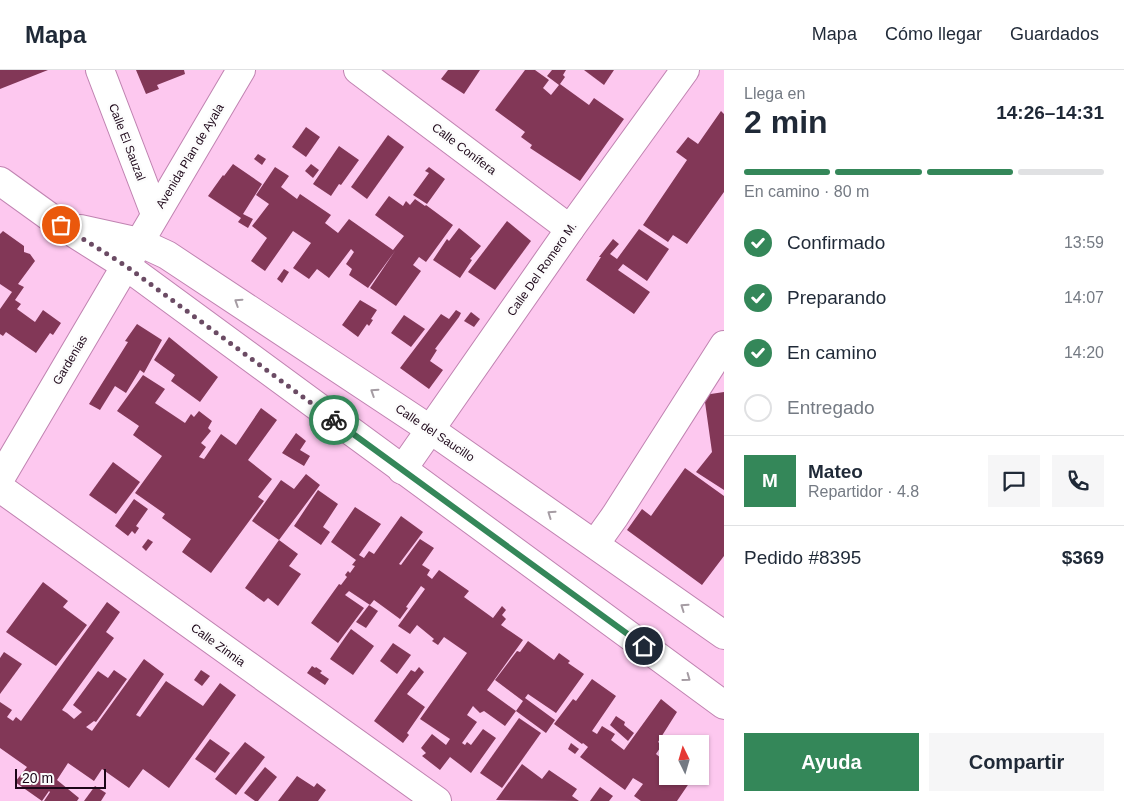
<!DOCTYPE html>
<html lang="es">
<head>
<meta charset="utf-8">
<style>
  :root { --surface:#fff; --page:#f6f6f7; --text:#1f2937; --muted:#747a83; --line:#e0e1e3; --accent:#348759 }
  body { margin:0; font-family:Arial,sans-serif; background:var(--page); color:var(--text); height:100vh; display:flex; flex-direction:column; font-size:19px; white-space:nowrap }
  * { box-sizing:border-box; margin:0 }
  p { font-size:16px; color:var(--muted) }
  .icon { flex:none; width:28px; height:28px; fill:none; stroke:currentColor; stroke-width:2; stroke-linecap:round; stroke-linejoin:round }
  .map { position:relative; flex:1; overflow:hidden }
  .details { display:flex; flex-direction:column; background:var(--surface); width:400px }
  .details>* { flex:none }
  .needle { width:32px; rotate:355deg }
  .tools { position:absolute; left:659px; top:665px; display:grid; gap:10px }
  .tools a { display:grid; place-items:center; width:50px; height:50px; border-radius:0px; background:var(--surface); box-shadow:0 1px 4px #0004; font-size:25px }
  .scale { position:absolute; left:15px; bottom:12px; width:91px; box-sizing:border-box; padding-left:5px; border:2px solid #1d0719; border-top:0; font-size:14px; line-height:18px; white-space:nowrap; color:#1d0719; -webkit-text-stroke:4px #fcfcfc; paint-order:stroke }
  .pin { position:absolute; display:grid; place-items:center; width:42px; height:42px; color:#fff; margin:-21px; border:2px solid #fff; border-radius:50%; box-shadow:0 1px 5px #0007 }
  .courier { position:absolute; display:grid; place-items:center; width:50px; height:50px; margin:-25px; border:4px solid #348759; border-radius:50%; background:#fff; color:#222; box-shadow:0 1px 6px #0007 }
  .headline em { font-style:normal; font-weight:600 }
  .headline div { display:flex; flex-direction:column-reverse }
  .headline { display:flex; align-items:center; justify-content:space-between; height:85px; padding:0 20px }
  h1 { font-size:32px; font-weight:600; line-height:38px }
  .bar { display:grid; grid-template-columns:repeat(4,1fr); gap:8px 5px; align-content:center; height:60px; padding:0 20px }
  .bar i { height:6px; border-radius:4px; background:var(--line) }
  .bar .current { background:var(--accent) }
  .bar p { grid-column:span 4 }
  .line { display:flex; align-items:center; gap:12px; padding:0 20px; border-top:1px solid var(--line) }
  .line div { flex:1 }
  .round { display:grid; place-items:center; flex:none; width:52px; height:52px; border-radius:0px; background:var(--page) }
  ol { padding:0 20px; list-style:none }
  li { display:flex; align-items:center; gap:15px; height:55px }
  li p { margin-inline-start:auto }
  li .icon { padding:5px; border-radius:50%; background:var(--accent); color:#fff; stroke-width:4 }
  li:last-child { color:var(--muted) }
  li i { width:28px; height:28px; border:2px solid var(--line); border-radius:50% }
  .button { display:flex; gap:10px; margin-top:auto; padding:10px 20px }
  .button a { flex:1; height:58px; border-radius:0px; background:var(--accent); color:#fff; font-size:20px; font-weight:600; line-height:58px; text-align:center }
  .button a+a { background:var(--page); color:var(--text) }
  header { display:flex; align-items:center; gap:30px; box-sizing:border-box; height:70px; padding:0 25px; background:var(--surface); border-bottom:1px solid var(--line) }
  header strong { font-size:24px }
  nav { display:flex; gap:28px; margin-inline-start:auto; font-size:18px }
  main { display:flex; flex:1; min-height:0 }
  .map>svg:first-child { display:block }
  .building { fill:#823757 }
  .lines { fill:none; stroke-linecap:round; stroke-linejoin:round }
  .minor-casing { stroke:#c083b1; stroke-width:30 }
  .minor { stroke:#fff; stroke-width:28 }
  .oneway { stroke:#a59ca3 }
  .done { stroke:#6b4b64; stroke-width:5; stroke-dasharray:0 9 }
  .route { stroke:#348759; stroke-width:6 }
  .labels { text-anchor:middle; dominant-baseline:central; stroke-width:5; stroke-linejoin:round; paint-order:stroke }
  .street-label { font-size:12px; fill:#1d0719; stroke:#fcfcfc }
</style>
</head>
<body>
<header>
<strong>Mapa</strong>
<nav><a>Mapa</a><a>Cómo llegar</a><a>Guardados</a></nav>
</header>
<main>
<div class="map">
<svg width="724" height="731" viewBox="0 0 724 731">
  <rect width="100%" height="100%" fill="#fdc8ef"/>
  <g class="building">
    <path d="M0,0H48L0,19Z"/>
    <path d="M136,0H184L185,4L157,15L159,19L146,24Z"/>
    <path d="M448,0H480L464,24L441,9Z"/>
    <path d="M525,0H535L549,10L543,18L551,25L559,15L547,6L552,0H566L563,5L565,7L560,14L589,35L594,28L624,49L580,111L530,78L532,75L521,67L525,62L495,40Z"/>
    <path d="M584,0H614L604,15Z"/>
    <path d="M721,41L724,44V122L687,174L673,165L668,172L643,155L687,90L676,82L688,67L698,74Z"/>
    <path d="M306,57L320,67L306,87L292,77Z"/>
    <path d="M388,65L404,77L367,129L351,117Z"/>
    <path d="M339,76L359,90L341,115L339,114L331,126L313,114Z"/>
    <path d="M258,84L266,89L262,95L254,89Z"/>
    <path d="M233,94L262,114L243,144L253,149L248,158L238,152L241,148L208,126L223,105L224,106Z"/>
    <path d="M311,94L319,100L313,108L305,101Z"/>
    <path d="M275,97L289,106L281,117L297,129L300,124L331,145L325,153L338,163L349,149L393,180L404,166L375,145L389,126L403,136L406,131L410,135L415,129L425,136L426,135L453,155L426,192L419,187L413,195L421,201L396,236L370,218L395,181L368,218L349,205L352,199L346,194L354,182L351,179L329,208L317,199L309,209L293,198L311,173L293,161L265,201L251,191L267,168L252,156L269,134L256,125Z"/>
    <path d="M429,97L445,109L427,134L413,125L429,103L425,101Z"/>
    <path d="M507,151L531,171L495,220L468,202Z"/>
    <path d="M459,158L481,176L470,189L472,190L460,208L433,190L447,169L449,171Z"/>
    <path d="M639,159L669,179L647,211L623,194L618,200L650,222L634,244L586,210L601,187H599L613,169L619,174L610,184L617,189Z"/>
    <path d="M3,161L24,176V182L30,184L35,191L18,214L24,217L15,230L21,234L17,239L35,252L43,240L61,253L53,265L50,263L36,283L6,262L3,266L0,264V239L12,222L0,214V164Z"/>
    <path d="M284,199L289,202L282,213L277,209Z"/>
    <path d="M360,230L377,240L371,249L373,250L369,256L367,254L358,267L342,255Z"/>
    <path d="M456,240L461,243L459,247L435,279L437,280L430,291L443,300L429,319L400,298L441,244L449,249Z"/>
    <path d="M471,242L480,249L474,257L464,251Z"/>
    <path d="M404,245L425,259L411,277L391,263Z"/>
    <path d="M137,254L162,270L144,303L140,300L126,323L115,316L100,340L89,334L128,272L125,271Z"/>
    <path d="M169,267L218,307L200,332L171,311L175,305L154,290Z"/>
    <path d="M143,305L165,319L155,333L185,353L191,344L194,347L199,341L212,351L208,358L211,361L201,373L206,377L199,387L204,389L221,364L236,375L261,338L277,350L248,390L272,409L258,427L264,431L211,503L182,482L191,469L162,448L165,444L135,423L162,386L133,365L139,356L117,341Z"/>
    <path d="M724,322V420L696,402L712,382L704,325Z"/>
    <path d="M296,363L306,371L300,380L310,386L304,396L282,383Z"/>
    <path d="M113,392L140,412L116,444L89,425Z"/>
    <path d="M685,398L724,426V486L702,515L627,460L642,439L651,446Z"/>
    <path d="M306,404L320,415L279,470L252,451L281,410L294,419Z"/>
    <path d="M318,420L338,434L323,457L330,462L321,475L294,456Z"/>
    <path d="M134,429L148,439L136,456L139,458L135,464L132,461L128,466L115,456Z"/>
    <path d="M355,437L381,454L359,485L364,488L369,481L374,484L401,446L423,462L399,494L401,495L420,469L434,478L422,495L430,500L427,505L432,509L439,500L469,521L464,527L493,548L502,536L506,540L502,545L506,549L501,555L523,570L487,620L516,641L505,656L484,641L480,643L473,636L467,645L477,652L462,673L465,675L467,672L471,675L483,659L496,668L471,703L450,687L440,700L422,686L426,683L421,678L432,664L446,675L450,669L420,649L467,583L444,567L438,575L432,571L434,569L417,555L410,564L398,556L425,519L421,516L406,537L408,538L400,549L374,530L370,535L349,521L345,525L364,538L338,573L311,553L339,514L341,515L347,507L345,505L348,501L350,503L355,496L352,495L356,490L331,472Z"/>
    <path d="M148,469L153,472L146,481L142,477Z"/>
    <path d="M279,470L298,484L289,496L301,504L278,536L268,528L264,532L245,518Z"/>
    <path d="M43,512L68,531L63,537L87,555L56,596L6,562Z"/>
    <path d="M107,532L120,542L106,562L114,568L62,640L67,643L74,649L82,642L73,635L98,601L108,608L114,600L127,609L96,652L94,651L86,657L92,661L144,589L164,604L136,645L140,647L166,611L203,636L220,613L236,625L169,718L143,699L129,718L102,699L94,711L68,693L57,710L79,728L77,731H44L50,722L49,721L42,731L15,712L27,697L0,678V632L12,640L7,647L13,651L16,647L21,651Z"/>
    <path d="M369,535L378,541L366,558L356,552Z"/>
    <path d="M351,559L374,576L353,605L330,589Z"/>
    <path d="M528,571L554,590L559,583L570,591L568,593L584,604L556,643L528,624L525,628L555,650L546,663L516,641L523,631L495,610L517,581L520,582Z"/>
    <path d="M393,573L411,585L397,604L380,591Z"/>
    <path d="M4,582L22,594L0,624V588Z"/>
    <path d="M312,596L315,598L316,597L322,601L320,603L329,609L325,615L307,603Z"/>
    <path d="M419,597L424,602L407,624L425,637L407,663L409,665L403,673L374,651L411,600L415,602Z"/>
    <path d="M201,600L210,606L202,616L194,610Z"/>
    <path d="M592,609L616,626L592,661L597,664L602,656L615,664L611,670L624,680L661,629L677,642L658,672L662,675L656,684L662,689L668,681V706H694L677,731H641L634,726L643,714L633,708L625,720L580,687L588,677L583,673L582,674L554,654L573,629L576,631Z"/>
    <path d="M616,646L625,652L624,655L634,663L628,671L610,655Z"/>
    <path d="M519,648L541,663L502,718L480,703Z"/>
    <path d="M210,669L230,683L215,703L195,689Z"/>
    <path d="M245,672L265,687L236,725L215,709Z"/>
    <path d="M571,673L579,679L575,684L568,679Z"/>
    <path d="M522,694L542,709L549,700L577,719L572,726L579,731L496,730Z"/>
    <path d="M265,697L277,707L258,731H255L244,723Z"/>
    <path d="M297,706L314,717L317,713L326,720L318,731H278Z"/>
    <path d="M95,716L106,723L101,731H84Z"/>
    <path d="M600,717L613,726L609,731H590Z"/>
  </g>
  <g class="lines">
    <g class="minor-casing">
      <g id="minor">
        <path d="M100,0L155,144"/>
        <path d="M358,0L570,159"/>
        <path d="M0,111L61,155L126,196L724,635"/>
        <path d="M80,159L139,172L167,185L431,360L724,565"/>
        <path d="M402,400L570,159L685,0"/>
        <path d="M0,409L241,0"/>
        <path d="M0,418L437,731"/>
        <path d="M595,474L615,446L724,275"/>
      </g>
    </g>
    <use href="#minor" class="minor"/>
  </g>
  <defs><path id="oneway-chevron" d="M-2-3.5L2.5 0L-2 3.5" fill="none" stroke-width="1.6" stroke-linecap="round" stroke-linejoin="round" transform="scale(1.25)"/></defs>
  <g class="oneway">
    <use href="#oneway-chevron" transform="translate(238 232) rotate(-147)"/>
    <use href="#oneway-chevron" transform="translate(374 322) rotate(-147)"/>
    <use href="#oneway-chevron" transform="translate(551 444) rotate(-145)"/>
    <use href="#oneway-chevron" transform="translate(684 537) rotate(-145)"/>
    <use href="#oneway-chevron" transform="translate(687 608) rotate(36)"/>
  </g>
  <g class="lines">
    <path class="done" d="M61,155L126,196L334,350"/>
    <path class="route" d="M334,350L644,576"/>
  </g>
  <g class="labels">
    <g class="street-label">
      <text transform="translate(127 72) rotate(69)">Calle El Sauzal</text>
      <text transform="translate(464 79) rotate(37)">Calle Conífera</text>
      <text transform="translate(190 86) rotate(-59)">Avenida Plan de Ayala</text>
      <text transform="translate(542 199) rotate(-55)">Calle Del Romero M.</text>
      <text transform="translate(70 290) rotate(-59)">Gardenias</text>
      <text transform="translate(435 363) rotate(34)">Calle del Saucillo</text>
      <text transform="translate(218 575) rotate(36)">Calle Zinnia</text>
    </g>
  </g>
</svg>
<div class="tools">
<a><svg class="needle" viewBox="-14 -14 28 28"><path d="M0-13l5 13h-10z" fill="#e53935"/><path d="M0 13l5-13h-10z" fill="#747a83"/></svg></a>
</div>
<div class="scale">20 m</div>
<div class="pin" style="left:61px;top:155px;background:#ea580c"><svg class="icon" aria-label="bag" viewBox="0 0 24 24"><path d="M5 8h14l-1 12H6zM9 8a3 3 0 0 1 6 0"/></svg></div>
<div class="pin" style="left:644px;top:576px;background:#1f2937"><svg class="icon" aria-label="home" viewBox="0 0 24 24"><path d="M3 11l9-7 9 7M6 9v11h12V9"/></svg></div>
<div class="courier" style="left:334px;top:350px"><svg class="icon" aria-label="bike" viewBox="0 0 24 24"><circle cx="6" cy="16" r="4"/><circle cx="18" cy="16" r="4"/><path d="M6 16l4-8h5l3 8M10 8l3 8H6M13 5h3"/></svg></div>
</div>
<section class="details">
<div class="headline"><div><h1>2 min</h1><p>Llega en</p></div><em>14:26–14:31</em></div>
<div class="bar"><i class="current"></i><i class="current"></i><i class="current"></i><i></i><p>En camino · 80 m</p></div>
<ol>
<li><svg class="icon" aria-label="check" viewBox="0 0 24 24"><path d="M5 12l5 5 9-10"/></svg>Confirmado<p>13:59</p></li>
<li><svg class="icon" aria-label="check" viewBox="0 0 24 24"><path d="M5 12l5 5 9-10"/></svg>Preparando<p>14:07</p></li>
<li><svg class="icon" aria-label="check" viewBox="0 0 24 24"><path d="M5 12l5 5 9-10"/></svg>En camino<p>14:20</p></li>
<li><i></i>Entregado</li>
</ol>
<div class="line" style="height:90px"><b class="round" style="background:var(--accent);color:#fff">M</b><div><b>Mateo</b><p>Repartidor · 4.8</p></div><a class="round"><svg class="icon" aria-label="chat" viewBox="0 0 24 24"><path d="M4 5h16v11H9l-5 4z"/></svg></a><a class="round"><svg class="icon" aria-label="phone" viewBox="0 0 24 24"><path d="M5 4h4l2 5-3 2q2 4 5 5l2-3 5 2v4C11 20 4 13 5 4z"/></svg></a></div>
<div class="line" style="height:65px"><div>Pedido #8395</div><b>$369</b></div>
<div class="button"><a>Ayuda</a><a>Compartir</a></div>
</section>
</main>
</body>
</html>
